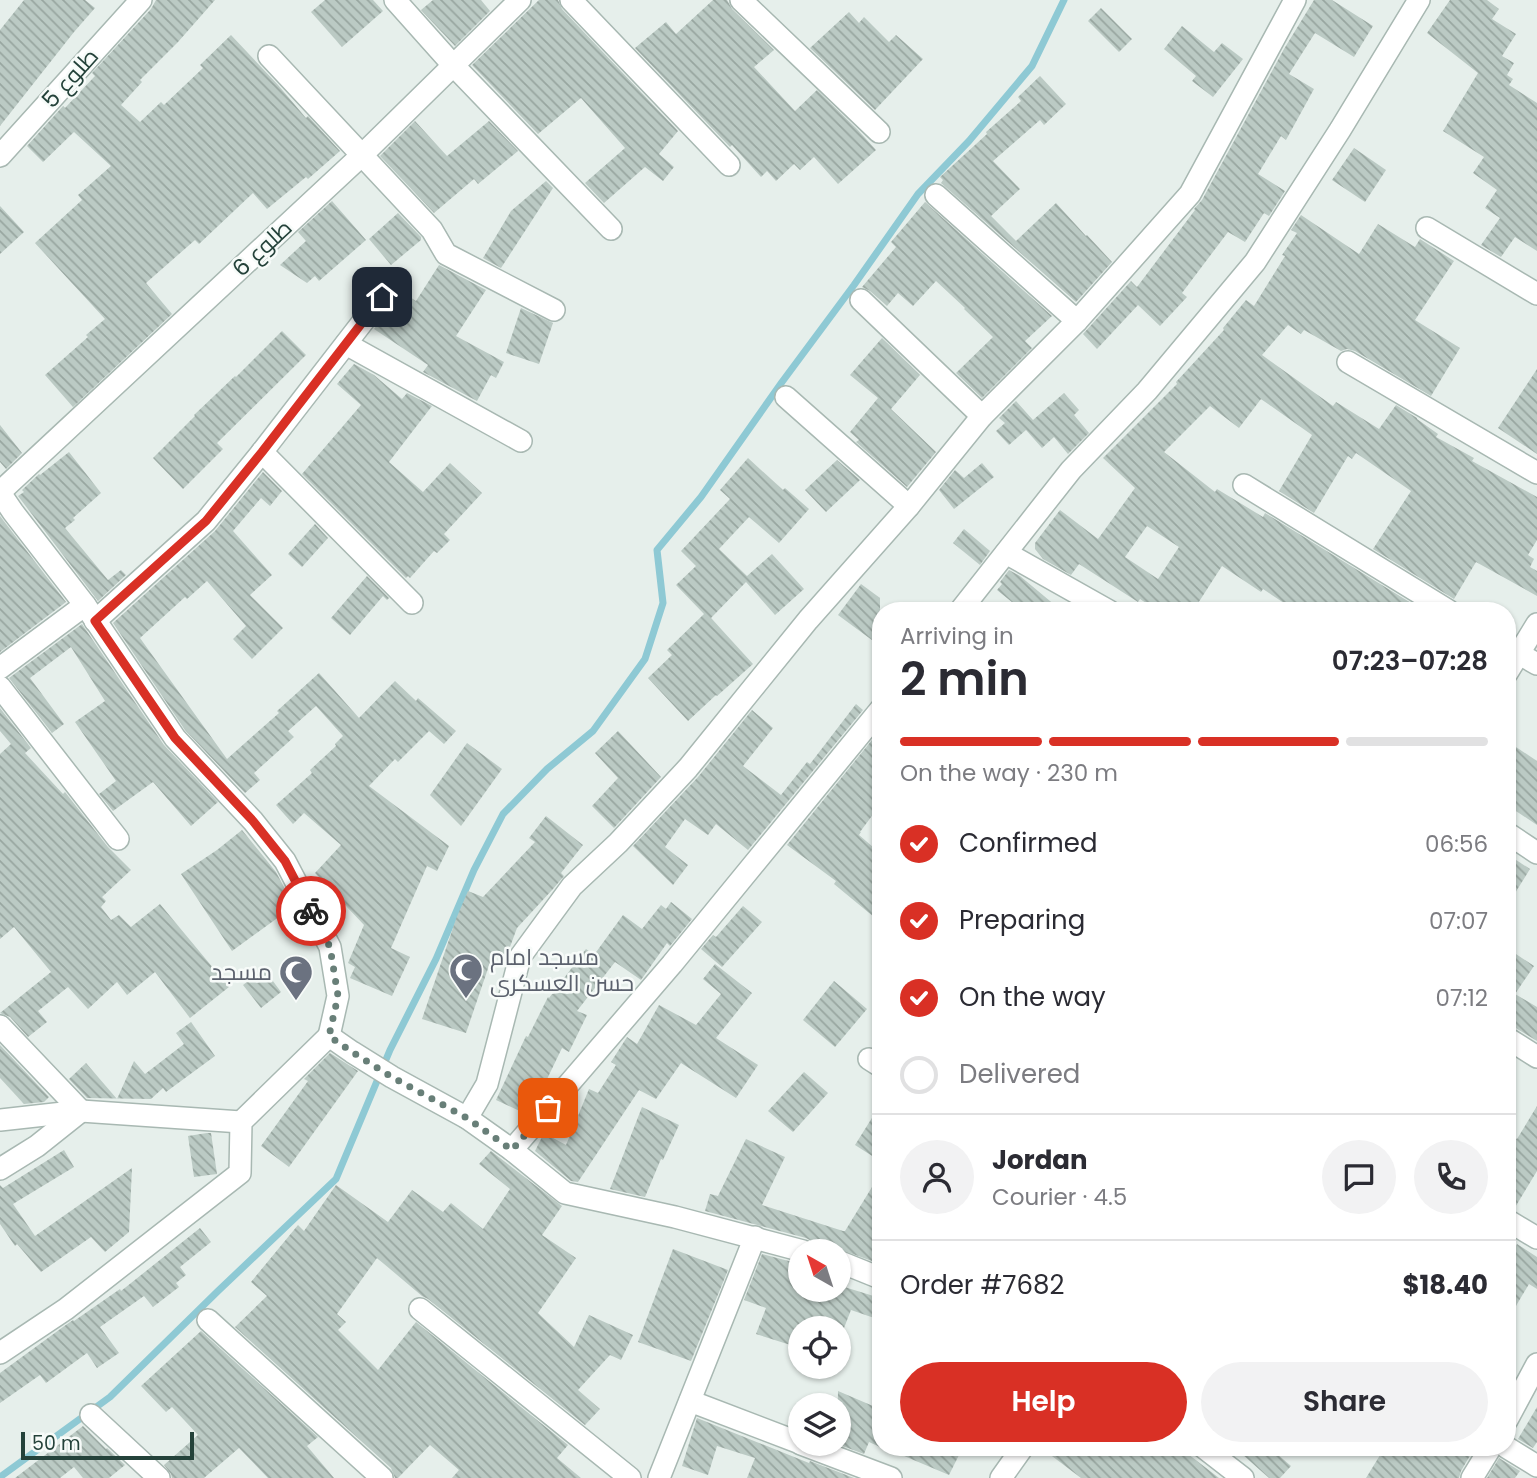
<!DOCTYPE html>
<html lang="en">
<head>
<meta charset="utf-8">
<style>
  :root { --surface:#fff; --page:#f2f2f3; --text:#2b2b33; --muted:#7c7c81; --line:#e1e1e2; --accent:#d93025 }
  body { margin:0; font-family:Poppins,Cairo,sans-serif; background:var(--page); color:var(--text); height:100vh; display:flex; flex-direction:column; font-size:26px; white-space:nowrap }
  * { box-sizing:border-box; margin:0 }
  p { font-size:23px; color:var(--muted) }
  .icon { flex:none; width:38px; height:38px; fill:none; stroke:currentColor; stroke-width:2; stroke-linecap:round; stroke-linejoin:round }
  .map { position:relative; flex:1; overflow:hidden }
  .details { position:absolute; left:872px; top:602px; width:644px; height:854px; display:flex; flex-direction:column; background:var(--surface); border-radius:28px; box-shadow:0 2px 5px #0004 }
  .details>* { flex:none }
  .needle { width:46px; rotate:321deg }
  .fabs { position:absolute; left:788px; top:1239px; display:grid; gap:14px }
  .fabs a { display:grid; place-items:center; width:63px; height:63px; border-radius:50%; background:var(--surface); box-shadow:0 2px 5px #0004; font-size:35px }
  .scale { position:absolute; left:21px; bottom:18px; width:173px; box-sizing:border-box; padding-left:7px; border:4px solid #24423a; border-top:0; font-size:19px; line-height:24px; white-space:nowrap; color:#24423a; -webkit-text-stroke:5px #f7fbf9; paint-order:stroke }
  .pin { position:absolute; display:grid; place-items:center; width:60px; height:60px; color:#fff; margin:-30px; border-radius:14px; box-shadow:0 4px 10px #0006 }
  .courier { position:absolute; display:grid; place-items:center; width:70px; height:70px; margin:-35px; border:5px solid #d93025; border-radius:50%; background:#fff; color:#222; box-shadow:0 2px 9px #0007 }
  .head em { font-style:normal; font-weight:600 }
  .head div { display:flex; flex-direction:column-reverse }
  .head { display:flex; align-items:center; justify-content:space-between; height:119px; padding:0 28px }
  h1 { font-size:46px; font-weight:600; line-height:52px }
  .bar { display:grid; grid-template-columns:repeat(4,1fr); gap:10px 7px; align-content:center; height:84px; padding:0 28px }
  .bar i { height:9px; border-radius:5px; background:var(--line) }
  .bar .on { background:var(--accent) }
  .bar p { grid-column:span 4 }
  .line { display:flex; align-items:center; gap:18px; padding:0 28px; border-top:2px solid var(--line) }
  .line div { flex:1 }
  .round { display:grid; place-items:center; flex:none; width:74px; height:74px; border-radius:37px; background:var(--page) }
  ol { padding:0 28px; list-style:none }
  li { display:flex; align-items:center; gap:21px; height:77px }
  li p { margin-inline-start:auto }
  li .icon { padding:7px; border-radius:50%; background:var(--accent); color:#fff; stroke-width:4 }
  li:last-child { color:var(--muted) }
  li i { width:38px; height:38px; border:4px solid var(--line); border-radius:50% }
  .primary-button { display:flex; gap:14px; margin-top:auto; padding:14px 28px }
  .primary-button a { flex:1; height:80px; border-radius:42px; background:var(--accent); color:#fff; font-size:28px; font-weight:600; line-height:80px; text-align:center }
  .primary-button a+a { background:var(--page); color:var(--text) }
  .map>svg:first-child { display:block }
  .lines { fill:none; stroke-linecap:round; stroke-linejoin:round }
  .stream { stroke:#8ec9d4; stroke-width:7 }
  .building { fill:url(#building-back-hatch); fill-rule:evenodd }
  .street-casing { stroke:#a8b8b2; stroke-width:24 }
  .street { stroke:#fff; stroke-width:21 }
  .done { stroke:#687f78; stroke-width:7; stroke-dasharray:0 12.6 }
  .route { stroke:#d93025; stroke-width:9 }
  .labels { text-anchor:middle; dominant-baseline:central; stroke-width:5; stroke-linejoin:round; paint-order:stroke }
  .street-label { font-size:23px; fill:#24423a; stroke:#f7fbf9 }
  .worship-label { font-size:23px; fill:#5b616d; stroke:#f7fbf9; text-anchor:start }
</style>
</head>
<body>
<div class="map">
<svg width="1537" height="1478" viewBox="0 0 1537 1478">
  <defs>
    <pattern id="building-back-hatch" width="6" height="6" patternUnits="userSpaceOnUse" patternTransform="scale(1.75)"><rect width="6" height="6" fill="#bbcac4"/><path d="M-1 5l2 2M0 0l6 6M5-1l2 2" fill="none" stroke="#98a6a0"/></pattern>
  </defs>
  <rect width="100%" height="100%" fill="#e6efeb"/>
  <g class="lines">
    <path class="stream" d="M0,1477L110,1397L218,1291L336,1179L390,1050L436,959L474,870L503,814L547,769L593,731L645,659L663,603L657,550L701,497L782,382L854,285L918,194L969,141L1032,66L1064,0"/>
  </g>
  <g class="building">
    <path d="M24,0H85L95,8L74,32L0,126V30Z"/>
    <path d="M156,0H215L178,42L140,80L142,82L121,105L140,122L161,102L164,105L203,68L200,65L231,35L278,85L306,118L308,116L340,151L308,179L306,177L267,209L253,193L199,244L195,240L146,283L172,314L73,407L45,375L88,337L86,335L105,319L35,243L82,200L78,195L111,166L74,132L43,162L27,146L63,106L65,108L95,76L92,73L151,9Z"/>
    <path d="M325,0H373L383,11L342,47L311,12Z"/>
    <path d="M433,0H481L490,11L455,46L421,10Z"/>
    <path d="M539,0H558L562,9L678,131L659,154L674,167L663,181L645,167L604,203L585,183L625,148L581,98L538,134L472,65Z"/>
    <path d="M713,0H727L732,9L774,50L754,67L795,111L817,90L857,129L876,150L838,184L814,157L800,170L794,164L776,181L767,171L761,177L732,145L730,147L635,48L666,22L676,34Z"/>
    <path d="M1314,0H1332L1373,26L1354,57L1315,33L1289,74L1314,89L1286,140L1281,136L1258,174L1285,191L1269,216L1264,213L1245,242L1228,232L1182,293L1187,297L1160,326L1138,305L1097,349L1083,334L1131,281L1137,287L1195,210L1194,209L1202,200L1284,49Z"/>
    <path d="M1450,0H1487L1499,9L1492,19L1516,34L1502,56L1514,63L1507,75L1513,79L1509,85L1537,103V251L1515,237L1501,257L1481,245L1500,218L1485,208L1497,190L1473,173L1484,157L1443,131L1478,73L1427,33Z"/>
    <path d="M1101,8L1132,39L1119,52L1088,21Z"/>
    <path d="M849,12L859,23L864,17L889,42L896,35L923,59L875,110L810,48Z"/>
    <path d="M1182,26L1214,52L1222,43L1243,59L1213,97L1192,81L1196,76L1164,49Z"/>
    <path d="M1040,76L1066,104L1044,125L1040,120L993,161L1020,189L991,216L1016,241L1056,203L1086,236L1087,235L1112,262L1076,302L941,183L943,180L940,177L987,134L986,132L1021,101L1018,97Z"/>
    <path d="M415,121L447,156L489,121L518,151L478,184L474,179L434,213L380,156Z"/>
    <path d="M1354,148L1386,170L1365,202L1332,180Z"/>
    <path d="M546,181L553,188L501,268L483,258L511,211Z"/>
    <path d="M332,201L366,240L319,281L315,276L307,283L280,265L306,241L298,232Z"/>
    <path d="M925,202L1052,316L1025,341L1032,348L982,398L956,373L993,337L964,309L965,308L936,281L913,306L898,293L887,306L870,291L862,287L896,247L891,242Z"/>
    <path d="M0,206L24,232L0,254Z"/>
    <path d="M398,213L421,237V240L391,265L369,239Z"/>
    <path d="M1301,215L1359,254L1378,224L1415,247L1420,239L1454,261L1415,320L1460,348L1431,396L1355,351L1347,349L1341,351L1304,330L1301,334L1288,325L1262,355L1333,406L1336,402L1379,429L1396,405L1417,418V419L1438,434L1436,437L1474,458L1472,461L1537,497V540L1528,555L1534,559L1530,567L1537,571V596L1476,562L1454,599L1373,549L1411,491L1356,453L1352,459L1348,456L1314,513L1279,491L1312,435L1261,399L1239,428L1210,406L1164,452L1215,492L1217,489L1263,517L1265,513L1424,611H1296L1263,589L1261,592L1222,566L1193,611H1158L1140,599L1138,602L1079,564L1071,575L1043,559L1035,549V543L1060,510L1098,539L1135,488L1103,458L1177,384L1176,382L1224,330L1223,328L1246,300L1254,306L1285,256L1282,255L1297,233L1291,230ZM1147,526L1179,547L1158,579L1125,557Z"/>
    <path d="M439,265L486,290L456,336L504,362L496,378L491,375L477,401L423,372L428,365L374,329L392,305L395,299L394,293L397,289L416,301Z"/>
    <path d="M521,308L553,323L539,364L506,353Z"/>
    <path d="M282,331L306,355L217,443L223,449L183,489L153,458L195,416L194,415L235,376L236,377Z"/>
    <path d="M882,338L920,375L891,409L936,452L907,487L856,442L859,440L850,432L878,398L850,375Z"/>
    <path d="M354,364L374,375L402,399L407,393L432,406L389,462L423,492L450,463L482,493L444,534L450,540L437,553L434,551L410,578L408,576L406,578L302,474L361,405L337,384Z"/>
    <path d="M1537,369V454L1498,428Z"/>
    <path d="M1064,393L1079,410L1074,415L1089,433L1068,454L1054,437L1042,448L1026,430L1009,445L996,431L1005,423L999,418L1016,401L1033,420Z"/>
    <path d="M0,425L22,453L6,469L0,462Z"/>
    <path d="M69,452L101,493L73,518L75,520L65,528L108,580L121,570L126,575L98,601L18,496L24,492L22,490L39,474L40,475Z"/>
    <path d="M748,458L783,490L785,488L809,509L779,543L749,517L719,549L747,576L772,554L804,589L775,615L746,582L711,618L753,664L717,696L716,695L688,721L648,678L672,655L667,650L704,614L676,585L696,566L681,551L730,499L720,490Z"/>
    <path d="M837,460L860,480L826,512L805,490Z"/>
    <path d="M982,463L994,477L954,509L939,490L955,470L964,478Z"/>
    <path d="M263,472L282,491L270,506L261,498L233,531L272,575L250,595L283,628L252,659L233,639L246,626L207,581L187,599L185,597L140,638L227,759L279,713L277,711L319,673L359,718L395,681L416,701L418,698L456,731L444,744L429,731L398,762L395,759L369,786L449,846L437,871L427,866L391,948L410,957L392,996L350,978L355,967L348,963L364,925L315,873L341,845L304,813L293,824L276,805L312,773L310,770L336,746L335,744L343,736L316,706L288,731L294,737L254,773L260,780L245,793L185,730L113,623L215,531Z"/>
    <path d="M0,516L66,602L0,652Z"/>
    <path d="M315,524L328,538L302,567L288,554Z"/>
    <path d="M964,529L990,551L980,565L953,543Z"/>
    <path d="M1009,570L1020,576L1062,611H1023L997,590L1002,584L1000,582Z"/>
    <path d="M367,576L389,598L387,600L383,596L350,635L331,618Z"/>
    <path d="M861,584L880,598V646L838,615Z"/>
    <path d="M82,624L164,745L218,802L191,826L153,782L113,811L99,794L116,781L75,722L105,701L71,647L30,678L64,724L52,733L9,678Z"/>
    <path d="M856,704L863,710L748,850L716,824L708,835L685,819L665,847L688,865L673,885L633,846L698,777L752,710L773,728L743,766L781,795L807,762L810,764Z"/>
    <path d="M0,708L31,748L25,753L63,794L65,792L108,847L131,870L102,897L106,901L101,907L111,920L119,915L131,927L160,904L229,987L190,1018L155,972L127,995L117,982L88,1009L68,987L38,1011L47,1022L28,1037L10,1017L0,1013L51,972L14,927L0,939V754L11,744L0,731Z"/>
    <path d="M880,730V805L860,832H861L859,835L880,853V922L834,884L836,881L787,845Z"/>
    <path d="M618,731L661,777L614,828L592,806L618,778L595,753Z"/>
    <path d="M1507,741L1537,761V825L1507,805Z"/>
    <path d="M467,743L502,769L461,826L430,795Z"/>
    <path d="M546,816L583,845L561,873L564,876L553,889L517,928L507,955L494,951L466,1033L422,1019L456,919L468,891L483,897L535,842L529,838Z"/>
    <path d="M242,830L276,872L294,906L232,951L181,874L217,850Z"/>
    <path d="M1507,854L1530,869L1507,906Z"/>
    <path d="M671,902L692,919L670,946L667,943L641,980L615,962L577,1011L587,1015L569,1052L562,1048L536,1102L526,1114L496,1100L526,1036L528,1037L548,997L549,998L586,949L594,955L623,915L642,929L661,905L666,909Z"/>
    <path d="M743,906L762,922L722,967L701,949L713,935L716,937Z"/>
    <path d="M1507,948L1534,966L1515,994L1537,1007V1041L1514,1027L1507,1025Z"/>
    <path d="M715,964L752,993L716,1038L758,1065L736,1098L681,1063L656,1099L639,1090L578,1182L571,1181L535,1151L544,1133L566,1145L589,1089L598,1093L616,1065L611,1062L627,1037L637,1044L659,1005L696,1025L721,994L703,979Z"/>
    <path d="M264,969L281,992L261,1008L243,985Z"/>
    <path d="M834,981L867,1009L835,1047L803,1020Z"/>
    <path d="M191,1022L215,1056L166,1092L163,1088L151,1099L87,1098L69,1079L86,1063L117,1099L134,1061L145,1074L184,1044L176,1033Z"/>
    <path d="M0,1045L49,1097L44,1102L24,1104L0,1078Z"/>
    <path d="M330,1053L358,1071L289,1167L261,1146L308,1081L304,1079Z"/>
    <path d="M804,1072L828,1093L793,1132L768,1111Z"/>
    <path d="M880,1105V1161L855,1145Z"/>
    <path d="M1537,1106V1171L1514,1209L1507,1207V1133L1517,1139Z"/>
    <path d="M642,1107L679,1125L663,1160L661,1159L645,1197L610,1189Z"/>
    <path d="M207,1133H211L217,1174L194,1177L188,1136Z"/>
    <path d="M746,1139L785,1157L762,1205L843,1231H845L880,1174V1264L820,1242L819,1245L806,1238L705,1211L710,1194L718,1196Z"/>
    <path d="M64,1150L74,1167L13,1204L35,1236L132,1168L129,1232L105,1252L91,1237L41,1272L17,1244L15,1246L0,1224V1185L3,1188Z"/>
    <path d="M491,1151L562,1206L542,1235L576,1258L538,1313L574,1347L589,1315L633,1335L621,1360L610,1355L578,1390L600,1409L585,1425L428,1299L422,1296L377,1258L337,1314L346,1322L338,1330L378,1370L416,1322L568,1445L557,1458L581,1478H452L459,1470L430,1445L398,1478H395L391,1468L235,1327L267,1296L251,1282L298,1225L304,1231L336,1185L388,1222L412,1190L443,1212L451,1203L483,1229L510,1189L479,1164Z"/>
    <path d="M200,1228L211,1242L180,1267L186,1275L176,1283L179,1287L153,1307L144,1296L100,1327L119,1353L97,1368L87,1353L46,1383L40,1375L0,1403V1373L63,1327L73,1320L74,1321L120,1289L121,1291Z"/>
    <path d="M1517,1244L1537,1257V1289L1529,1284L1507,1321V1261Z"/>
    <path d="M673,1249L728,1270L691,1361L638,1342Z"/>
    <path d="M762,1254L800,1264V1290H838V1285L880,1298V1320L851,1310L844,1328H800V1348L756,1334L766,1308L744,1300Z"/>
    <path d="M201,1331L318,1437L307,1446L334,1478H268L239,1448L204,1478H172L171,1474L164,1465L198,1435L172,1407L166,1412L141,1386Z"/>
    <path d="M838,1391L880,1409V1447L869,1442L864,1454L837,1444Z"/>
    <path d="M1537,1407V1442L1533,1448L1518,1439Z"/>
    <path d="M697,1418L809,1463L810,1461L854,1478H747L755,1458L717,1446L708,1475L682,1466Z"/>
    <path d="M83,1426L106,1449L107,1448L125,1465L109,1478H83L74,1467L60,1478H15Z"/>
    <path d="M883,1447H963L949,1475Z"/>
    <path d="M1040,1447H1179L1219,1478H1081Z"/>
    <path d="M1234,1447H1269L1291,1466L1280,1478H1269Z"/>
    <path d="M1385,1447H1475L1461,1471L1459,1478H1366Z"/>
    <path d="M1499,1458L1520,1471L1515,1478H1487Z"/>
  </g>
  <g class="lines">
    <g class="street-casing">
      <g id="street">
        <path d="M395,0L453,65L611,229"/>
        <path d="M571,0L729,165"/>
        <path d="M741,0L879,132"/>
        <path d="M269,56L432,230L446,254L554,310"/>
        <path d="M0,156L141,0"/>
        <path d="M936,195L1077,321"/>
        <path d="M1427,228L1537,294"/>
        <path d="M861,300L982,416"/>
        <path d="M346,344L521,441"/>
        <path d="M1348,362L1537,473"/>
        <path d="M786,397L909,506"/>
        <path d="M262,452L412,603"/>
        <path d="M1244,485L1449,611"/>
        <path d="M0,492L362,155L520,0"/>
        <path d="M0,493L13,512L85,605L175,738L253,821L285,861L330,947L338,996L329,1036"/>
        <path d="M1006,553L1109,611"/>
        <path d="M960,611L1071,470L1147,391L1255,262L1340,130L1419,0"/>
        <path d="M95,621L206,521L262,452L382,297"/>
        <path d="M1507,647L1537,664"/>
        <path d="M0,668L85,605"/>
        <path d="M1507,673L1537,624"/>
        <path d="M0,687L118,839"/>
        <path d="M1507,833L1537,853"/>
        <path d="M0,1026L81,1111L37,1146L0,1169"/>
        <path d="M329,1036L352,1052L392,1077L467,1118L512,1150L565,1193L675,1217L803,1251"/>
        <path d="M1507,1038L1537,1057"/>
        <path d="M869,1059L880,1066"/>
        <path d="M467,1118L487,1084L520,957L572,886L618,843L688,768L808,620L909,506L982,416L1077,321L1190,194L1295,0"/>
        <path d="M0,1120L81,1111L241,1122"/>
        <path d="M512,1150L672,964L880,710"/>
        <path d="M1507,1220L1537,1238"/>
        <path d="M838,1261L880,1278"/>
        <path d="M420,1309L630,1478"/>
        <path d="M208,1320L382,1478"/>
        <path d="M0,1353L66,1309L240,1173L241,1122L329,1036"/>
        <path d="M690,1401L800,1443"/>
        <path d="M91,1415L159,1478"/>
        <path d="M1507,1420L1537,1364"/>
        <path d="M801,1444L891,1478"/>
        <path d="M1203,1447L1243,1478"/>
        <path d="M1506,1447L1537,1466"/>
        <path d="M659,1478L755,1237"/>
        <path d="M1001,1478L1023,1447"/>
        <path d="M1472,1478L1491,1447"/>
      </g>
    </g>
    <use href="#street" class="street"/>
  </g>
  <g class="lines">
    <path class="done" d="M311,911L330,947L338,996L329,1036L352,1052L392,1077L467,1118L512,1150L548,1108"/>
    <path class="route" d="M311,911L285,861L253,821L175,738L95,621L206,521L262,452L382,297"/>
  </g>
  <defs>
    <g id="mosque-pin" transform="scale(1.75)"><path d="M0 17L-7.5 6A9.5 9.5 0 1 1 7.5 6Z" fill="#6b7280" stroke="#f7fbf9"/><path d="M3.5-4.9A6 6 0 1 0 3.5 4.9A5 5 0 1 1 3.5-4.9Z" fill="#fff"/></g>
  </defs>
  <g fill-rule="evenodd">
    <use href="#mosque-pin" x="466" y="970"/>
    <use href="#mosque-pin" x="296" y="972"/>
  </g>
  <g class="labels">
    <g class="street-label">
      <text transform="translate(70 78) rotate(-48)">طلوع 5</text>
      <text transform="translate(262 248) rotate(-43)">طلوع 6</text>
    </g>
    <g class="worship-label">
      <text x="490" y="957">مسجد امام<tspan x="490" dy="26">حسن العسکری</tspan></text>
      <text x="272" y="972" text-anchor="end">مسجد</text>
    </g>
  </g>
</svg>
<div class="fabs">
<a><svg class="needle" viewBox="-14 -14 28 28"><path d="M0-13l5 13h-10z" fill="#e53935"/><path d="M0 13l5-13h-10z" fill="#7c7c81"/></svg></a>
<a><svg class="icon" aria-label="locate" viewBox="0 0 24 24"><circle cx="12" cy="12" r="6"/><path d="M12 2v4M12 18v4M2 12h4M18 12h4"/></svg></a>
<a><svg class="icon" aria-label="layers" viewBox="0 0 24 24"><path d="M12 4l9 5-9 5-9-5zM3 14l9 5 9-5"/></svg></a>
</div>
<div class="scale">50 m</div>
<div class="pin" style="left:548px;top:1108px;background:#ea580c"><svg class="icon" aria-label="bag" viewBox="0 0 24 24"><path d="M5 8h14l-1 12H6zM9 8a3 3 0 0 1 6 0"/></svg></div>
<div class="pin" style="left:382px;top:297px;background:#1f2937"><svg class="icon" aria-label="home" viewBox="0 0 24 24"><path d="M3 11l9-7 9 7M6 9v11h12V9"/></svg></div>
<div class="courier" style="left:311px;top:911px"><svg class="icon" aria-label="bike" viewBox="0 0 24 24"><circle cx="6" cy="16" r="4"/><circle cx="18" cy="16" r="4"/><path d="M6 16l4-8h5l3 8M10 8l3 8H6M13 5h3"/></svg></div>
<section class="details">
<div class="head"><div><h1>2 min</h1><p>Arriving in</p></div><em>07:23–07:28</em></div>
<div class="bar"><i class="on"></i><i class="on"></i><i class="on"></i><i></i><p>On the way · 230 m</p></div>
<ol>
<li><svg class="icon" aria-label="check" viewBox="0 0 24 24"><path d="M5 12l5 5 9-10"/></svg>Confirmed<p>06:56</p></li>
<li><svg class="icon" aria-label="check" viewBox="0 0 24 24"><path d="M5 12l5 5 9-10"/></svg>Preparing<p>07:07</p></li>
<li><svg class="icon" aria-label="check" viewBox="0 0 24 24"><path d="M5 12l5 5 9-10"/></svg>On the way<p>07:12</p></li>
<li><i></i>Delivered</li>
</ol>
<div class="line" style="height:126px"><a class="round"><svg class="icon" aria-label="person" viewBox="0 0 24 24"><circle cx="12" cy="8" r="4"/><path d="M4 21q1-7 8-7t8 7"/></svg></a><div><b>Jordan</b><p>Courier · 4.5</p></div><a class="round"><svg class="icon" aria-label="chat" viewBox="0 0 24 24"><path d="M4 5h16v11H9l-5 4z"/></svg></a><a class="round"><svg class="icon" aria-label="phone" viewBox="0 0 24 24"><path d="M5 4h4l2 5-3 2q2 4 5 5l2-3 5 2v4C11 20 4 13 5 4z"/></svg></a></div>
<div class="line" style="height:91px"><div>Order #7682</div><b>$18.40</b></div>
<div class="primary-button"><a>Help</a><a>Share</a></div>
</section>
</div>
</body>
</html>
